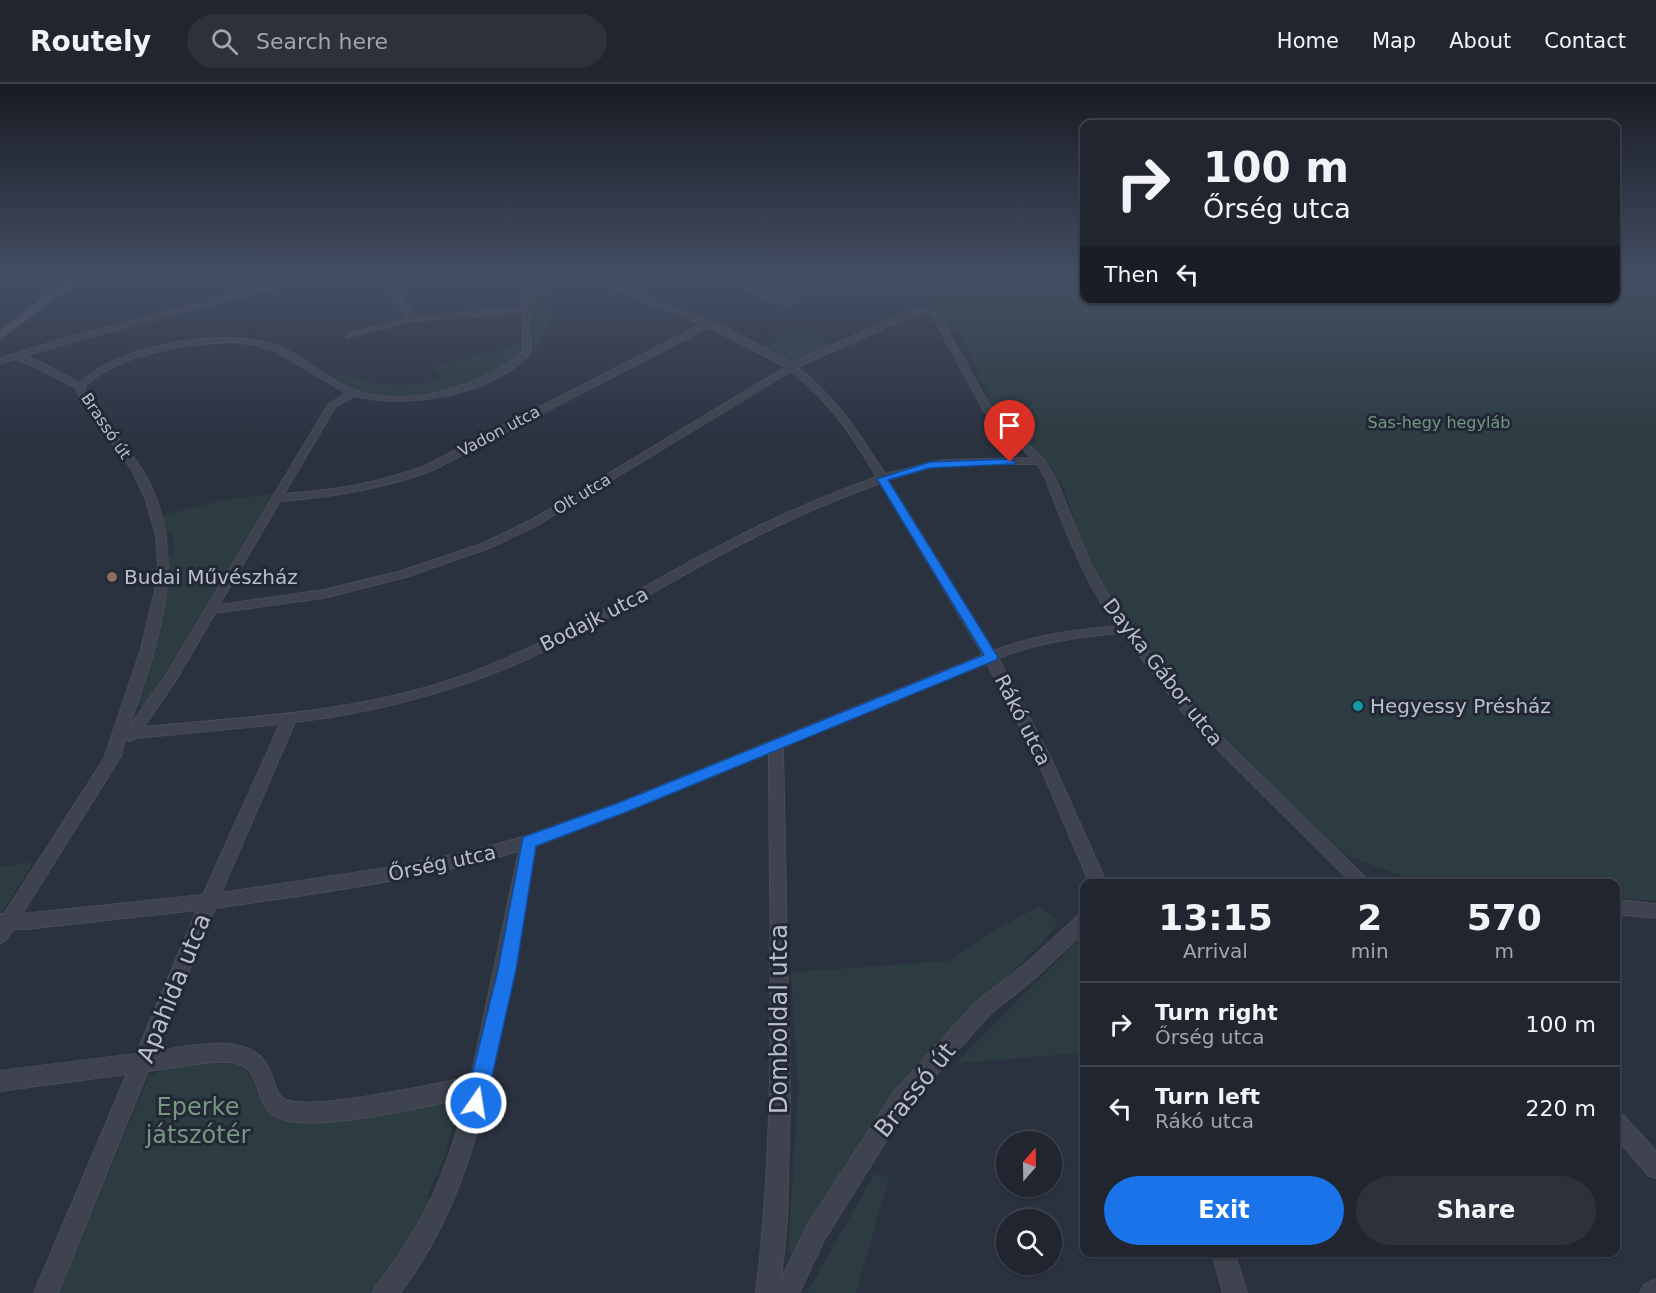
<!DOCTYPE html>
<meta charset="utf-8">
<style>
:root{--surface:#20252f;--page:#2d313b;--text:#f1f3f6;--muted:#a2a5aa;--line:#3d424b;--accent:#1a73e8}
body{margin:0;font-family:"DejaVu Sans",sans-serif;background:var(--page);color:var(--text);height:100vh;display:flex;flex-direction:column;font-size:22px;white-space:nowrap}
*{box-sizing:border-box;margin:0}
p{font-size:20px;color:var(--muted)}
.icon{flex:none;width:33px;height:33px;fill:none;stroke:currentColor;stroke-width:2;stroke-linecap:round;stroke-linejoin:round}
.map{position:relative;flex:1;overflow:hidden}
.details{position:absolute;left:1080px;top:795px;width:540px;height:378px;display:flex;flex-direction:column;background:var(--surface);border-radius:12px;box-shadow:0 2px 4px #0004,0 0 0 2px var(--line)}
.details>*{flex:none}
.banner{position:absolute;left:1080px;top:36px;width:540px;height:183px;border-radius:12px;box-shadow:0 2px 4px #0004,0 0 0 2px var(--line);background:#20252f;color:var(--text);overflow:hidden}
.needle{width:39px;rotate:20deg}
.tools{position:absolute;left:996px;top:1047px;display:grid;gap:12px}
.tools a{display:grid;place-items:center;width:66px;height:66px;border-radius:50%;background:var(--surface);box-shadow:0 2px 4px #0004,0 0 0 2px var(--line);font-size:30px}
.pin{position:absolute;display:grid;place-items:center;width:51px;height:51px;color:#fff;margin:-62px -26px;border-radius:50% 50% 50% 0;rotate:-45deg;box-shadow:0 0 6px #0007}
.pin .icon{rotate:45deg}
.me{position:absolute;width:66px;margin:-33px;rotate:13deg;stroke-linejoin:round;filter:drop-shadow(0 0 4px #0008)}
.turn{display:flex;align-items:center;gap:21px;height:126px;padding:0 24px;font-size:27px}
.turn .icon{width:78px;height:78px;stroke-width:2.5}
.turn b{display:block;font-size:42px;line-height:51px}
.then{display:flex;align-items:center;height:57px;padding:0 24px;background:#0003;gap:12px;font-size:22px}
.eta{display:flex;justify-content:space-evenly;align-items:center;height:102px;text-align:center}
.eta b{font-size:36px;font-weight:700;line-height:42px}
.cta{display:flex;gap:12px;margin-top:auto;padding:12px 24px}
.cta a{flex:1;height:69px;border-radius:36px;background:var(--accent);color:#fff;font-size:24px;font-weight:700;line-height:69px;text-align:center}
.cta a+a{background:var(--page);color:var(--text)}
ul{padding:0;list-style:none}
li{display:flex;align-items:center;gap:18px;height:84px;padding:0 24px;border-top:2px solid var(--line)}
li div{flex:1}
li b{display:block;font-size:22px}
li em{font-style:normal}
header{display:flex;align-items:center;gap:36px;box-sizing:border-box;height:84px;padding:0 30px;background:var(--surface);border-bottom:2px solid var(--line)}
header strong{font-size:28px}
nav{display:flex;gap:33px;margin-inline-start:auto;font-size:21px}
.search{width:420px;height:54px;background:var(--page);display:flex;align-items:center;gap:15px;box-sizing:border-box;padding:0 21px;border-radius:33px;color:var(--muted);font-size:22px}
.map>svg:first-child{display:block}
.green{fill:#2c3c40}
.lines{fill:none;stroke-linecap:round;stroke-linejoin:round}
.street-casing{stroke:#474c58;stroke-width:2}
.secondary-casing{stroke:#474c58;stroke-width:2}
.street{fill:#3e434f;fill-rule:evenodd}
.secondary{fill:#4c5262;fill-rule:evenodd}
.route{fill:#1a73e8;stroke:#114b97;stroke-width:1.5}
.education-dot{fill:#8d6e63;stroke:#222835;stroke-width:2}
.culture-dot{fill:#0f9aa8;stroke:#222835;stroke-width:2}
.labels{text-anchor:middle;dominant-baseline:central;stroke-width:6;stroke-linejoin:round;paint-order:stroke}
.far-park-label{font-size:16px;fill:#749780;stroke:#222835}
.far-street-label{font-size:16px;fill:#babfca;stroke:#222835}
.poi-label{font-size:20px;fill:#babfca;stroke:#222835;text-anchor:start}
.street-label{font-size:20px;fill:#babfca;stroke:#222835}
.near-street-label{font-size:24px;fill:#babfca;stroke:#222835}
.near-park-label{font-size:24px;fill:#749780;stroke:#222835}
</style>
<header>
<strong>Routely</strong>
<div class="search"><svg class="icon" aria-label="search" viewBox="0 0 24 24"><circle cx="10" cy="10" r="6"/><path d="M15 15l6 6"/></svg>Search here</div>
<nav><a>Home</a><a>Map</a><a>About</a><a>Contact</a></nav>
</header>
<div class="map">
<svg width="1656" height="1209" viewBox="0 0 1656 1209">
<rect width="100%" height="100%" fill="#2a313f"/>
<!-- green -->
<path class="green" d="M 740,193 L 754,202 L 780,200 L 791,193 L 956,193 L 980,208 L 993,210 L 1036,193 L 1065,193 L 1084,200 L 1084,214 L 1131,214 L 1140,217 L 1146,214 L 1592,214 L 1604,219 L 1624,214 L 1616,210 L 1616,195 L 1656,205 L 1656,817 L 1616,814 L 1616,800 L 1421,799 L 1345,771 L 1230,663 L 1187,616 L 1137,551 L 1088,477 L 1063,402 L 1053,386 L 989,322 L 986,318 L 989,313 L 958,246 L 948,246 L 936,232 L 926,227 L 929,214 L 863,216 L 824,213 L 772,216 C 761,207 751,203 740,193 Z
M 546,196 C 562,222 548,246 534,269 L 531,202 Z
M 802,246 L 810,251 L 837,261 L 796,277 L 790,277 L 762,262 Z
M 524,261 C 522,272 515,275 506,281 C 469,306 416,317 371,310 C 357,308 345,300 333,293 L 346,289 C 377,306 410,301 443,297 L 434,283 L 486,269 L 500,269 L 504,263 Z
M 274,410 L 155,606 L 143,622 L 135,624 C 150,574 166,524 168,472 L 174,470 L 172,449 L 166,450 L 163,431 L 227,415 Z
M 34,778 L 3,827 L 0,828 L 0,783 Z
M 1039,822 L 1056,834 L 1057,840 L 1042,859 L 936,961 L 895,1011 L 793,1172 L 788,1170 L 798,1006 L 791,888 L 949,877 L 990,849 Z
M 1084,851 L 1084,969 L 956,979 Z
M 230,976 C 252,984 254,1004 264,1022 C 268,1029 274,1030 278,1036 L 442,1017 L 448,1018 L 456,1025 L 445,1071 L 427,1113 L 436,1117 L 374,1209 L 59,1209 L 149,992 L 171,982 Z
M 874,1090 L 889,1094 L 856,1209 L 807,1209 Z"/>
<g class="lines">
<!-- street casing -->
<g class="street-casing">
<path id="street" d="M 303,193 L 316,193 L 78,256 L 24,272 L 38,277 L 79,299 C 121,260 229,241 282,264 C 307,275 327,295 352,305 C 403,326 484,303 523,267 L 523,229 L 412,237 L 347,254 L 347,250 L 408,234 L 389,207 L 370,193 C 391,193 405,216 414,233 L 523,224 L 523,200 L 518,193 L 525,193 L 528,197 L 540,193 L 551,193 L 529,201 L 531,268 C 492,312 409,325 354,312 L 335,323 L 284,410 C 333,407 380,399 425,382 L 702,240 L 584,193 L 594,193 L 727,244 L 792,279 L 907,228 L 926,225 L 940,232 L 991,324 L 1043,375 L 1055,393 L 1090,479 L 1113,519 L 1129,542 L 1201,633 L 1372,800 L 1353,800 L 1191,639 L 1122,549 C 1079,553 1038,558 998,574 L 1052,677 L 1107,800 L 1090,800 L 1038,677 L 987,579 L 783,663 L 790,1015 L 787,1137 L 781,1196 L 808,1140 L 894,1008 L 976,918 L 1023,882 L 1078,832 L 1084,830 L 1084,848 L 1035,894 L 990,930 L 908,1022 L 824,1156 L 799,1209 L 756,1209 C 778,1030 769,849 769,669 L 628,727 L 536,762 C 524,830 512,899 497,967 C 477,1056 456,1135 400,1209 L 373,1209 L 377,1201 C 425,1139 447,1089 466,1014 C 423,1022 321,1048 281,1035 C 253,1026 264,989 239,980 C 220,973 170,985 148,987 L 58,1209 L 34,1209 L 127,990 L 0,1007 L 0,987 L 136,970 L 197,826 L 27,845 L 13,845 L 6,856 L 0,859 L 0,830 L 4,830 L 104,675 L 141,565 L 155,507 L 158,479 L 156,452 L 146,416 L 132,386 L 82,318 L 76,304 L 32,281 L 15,275 L 0,279 L 0,274 L 72,252 ZM 925,229 L 933,233 L 984,327 L 1032,374 L 942,376 L 885,390 C 859,349 836,313 797,283 L 912,232 ZM 709,243 L 786,283 L 533,435 L 484,459 L 398,488 L 323,506 L 219,521 L 280,417 C 333,413 383,405 433,386 ZM 232,258 L 256,261 L 275,267 L 346,309 L 328,321 L 164,594 L 129,643 C 157,560 192,472 144,389 C 126,359 97,335 84,303 C 118,269 186,260 232,258 ZM 791,287 C 830,317 852,352 877,393 C 832,409 789,427 747,448 C 650,496 559,558 456,594 C 356,629 248,633 144,643 L 176,596 L 215,529 L 323,514 L 406,493 L 492,463 L 541,439 ZM 970,380 L 1037,380 L 1045,393 C 1065,445 1084,496 1116,542 C 1075,546 1033,551 994,567 L 888,396 L 929,384 ZM 880,399 L 983,571 L 618,719 L 526,752 L 484,764 L 393,783 L 221,809 L 295,638 C 371,629 444,610 514,581 C 581,552 643,513 707,478 C 763,447 820,421 880,399 ZM 280,640 L 203,811 L 22,830 L 121,672 L 125,655 L 130,657 L 136,654 ZM 519,767 L 471,993 C 438,999 312,1027 286,1016 C 275,1011 274,995 269,985 C 252,945 189,963 156,967 L 215,824 C 317,809 420,796 519,767 Z
M 634,193 L 643,193 L 635,198 L 632,196 Z
M 734,193 L 741,193 L 767,211 L 801,216 C 778,228 749,210 734,193 Z
M 1068,193 L 1084,195 L 1084,199 L 1069,194 Z
M 1596,214 L 1606,214 L 1612,218 L 1608,220 Z
M 1616,816 L 1656,820 L 1656,834 L 1616,830 Z
M 1616,1028 L 1623,1031 L 1656,1067 L 1656,1094 L 1648,1091 L 1616,1053 Z
M 1212,1168 L 1234,1168 L 1247,1209 L 1223,1209 Z
M 1656,1195 L 1656,1209 L 1640,1209 L 1644,1201 Z"/>
</g>
<!-- secondary casing -->
<g class="secondary-casing">
<path id="secondary" d="M 71,193 L 83,193 L 0,255 L 0,247 Z"/>
</g>
<!-- street -->
<use href="#street" class="street"/>
<!-- secondary -->
<use href="#secondary" class="secondary"/>
</g>
<!-- sky -->
<linearGradient id="sky" x2="0" y2="1"><stop stop-color="#171b23"/><stop offset="0.53" stop-color="#444e63"/><stop offset="1" stop-color="#444e63" stop-opacity="0"/></linearGradient>
<rect width="1656" height="363" fill="url(#sky)"/>
<!-- route -->
<path class="route" d="M 1010,375 L 1015,378 L 1014,380 L 930,384 L 888,396 L 998,573 L 996,576 L 629,727 L 536,762 L 516,886 L 486,1019 L 483,1027 L 476,1030 L 468,1027 L 465,1019 L 498,886 L 523,753 L 618,719 L 984,571 L 877,395 L 930,378 Z"/>
<!-- markers -->
<circle class="education-dot" cx="112" cy="493" r="6"/>
<circle class="culture-dot" cx="1358" cy="622" r="6"/>
<g class="labels">
<!-- far-park labels -->
<g class="far-park-label">
<text x="1439" y="338">Sas-hegy hegyláb</text>
</g>
<!-- far-street labels -->
<g class="far-street-label">
<text transform="translate(106 342) rotate(56)">Brassó út</text>
<text transform="translate(499 347) rotate(-28)">Vadon utca</text>
<text transform="translate(582 410) rotate(-31)">Olt utca</text>
</g>
<!-- poi labels -->
<g class="poi-label">
<text x="124" y="493">Budai Művészház</text>
<text x="1370" y="622">Hegyessy Présház</text>
</g>
<!-- street labels -->
<g class="street-label">
<text transform="translate(594 535) rotate(-27)">Bodajk utca</text>
<text transform="translate(1163 588) rotate(52)">Dayka Gábor utca</text>
<text transform="translate(1023 636) rotate(63)">Rákó utca</text>
<text transform="translate(442 779) rotate(-12)">Őrség utca</text>
</g>
<!-- near-street labels -->
<g class="near-street-label">
<text transform="translate(174 904) rotate(-68)">Apahida utca</text>
<text transform="translate(779 935) rotate(-90)">Domboldal utca</text>
<text transform="translate(915 1006) rotate(-51)">Brassó út</text>
</g>
<!-- near-park labels -->
<g class="near-park-label">
<text x="198" y="1023">Eperke<tspan x="198" dy="28">játszótér</tspan></text>
</g>
</g>
</svg>
<div class="tools">
<a><svg class="needle" viewBox="-14 -14 28 28"><path d="M0-13l5 13h-10z" fill="#e53935"/><path d="M0 13l5-13h-10z" fill="#a2a5aa"/></svg></a>
<a><svg class="icon" aria-label="search" viewBox="0 0 24 24"><circle cx="10" cy="10" r="6"/><path d="M15 15l6 6"/></svg></a>
</div>
<div class="pin" style="left:1010px;top:378px;background:#d93025"><svg class="icon" aria-label="arrive" viewBox="0 0 24 24"><path d="M6 21V4h12l-3 4 3 4H6"/></svg></div>
<svg class="me" style="left:476px;top:1019px" viewBox="-20 -20 40 40"><circle r="17" fill="#1a73e8" stroke="#fff" stroke-width="3"/><path d="M0-11L8 9 0 5-8 9z" fill="#fff"/></svg>
<div class="banner">
<div class="turn"><svg class="icon" aria-label="right" viewBox="0 0 24 24"><path d="M7 20v-9h11M14 6l5 5-5 5"/></svg><div><b>100 m</b>Őrség utca</div></div>
<div class="then">Then<svg class="icon" aria-label="left" viewBox="0 0 24 24"><path d="M17 20v-9H6M10 6l-5 5 5 5"/></svg></div>
</div>
<section class="details">
<div class="eta">
<div><b>13:15</b><p>Arrival</p></div>
<div><b>2</b><p>min</p></div>
<div><b>570</b><p>m</p></div>
</div>
<ul>
<li><svg class="icon" aria-label="right" viewBox="0 0 24 24"><path d="M7 20v-9h11M14 6l5 5-5 5"/></svg><div><b>Turn right</b><p>Őrség utca</p></div><em>100 m</em></li>
<li><svg class="icon" aria-label="left" viewBox="0 0 24 24"><path d="M17 20v-9H6M10 6l-5 5 5 5"/></svg><div><b>Turn left</b><p>Rákó utca</p></div><em>220 m</em></li>
</ul>
<div class="cta"><a>Exit</a><a>Share</a></div>
</section>
</div>
